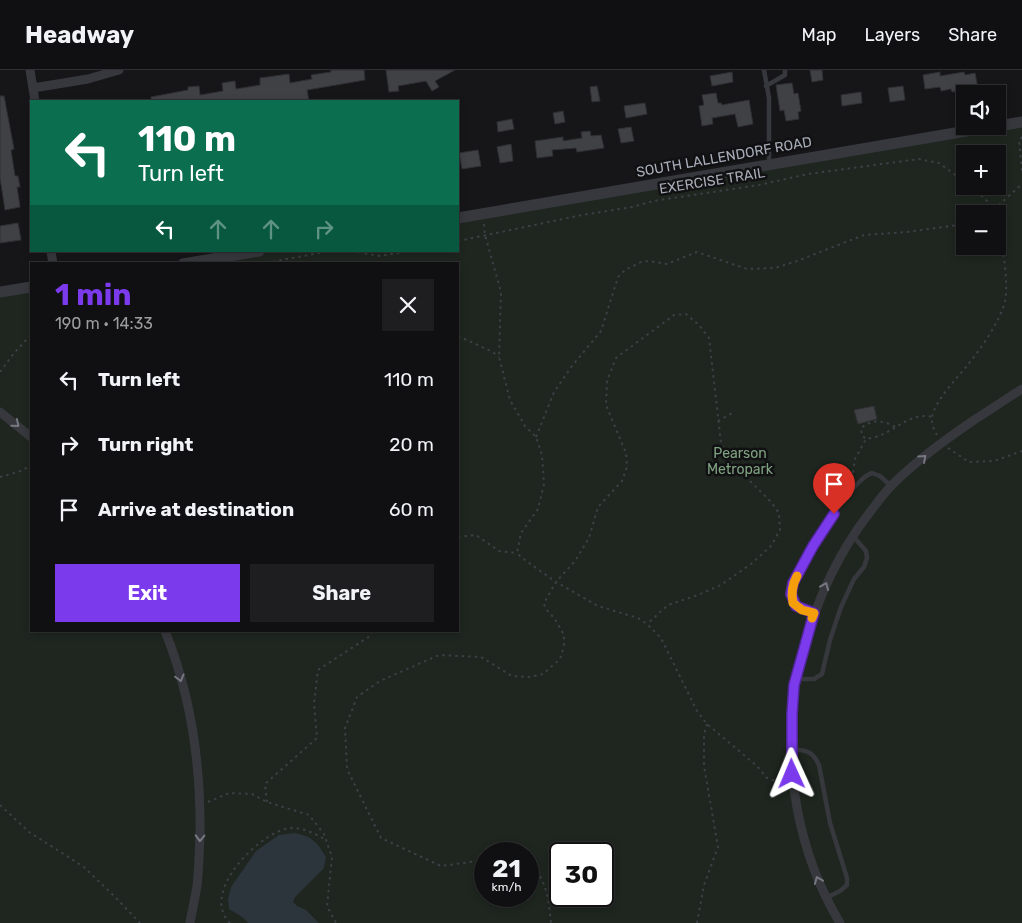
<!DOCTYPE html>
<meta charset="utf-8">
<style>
:root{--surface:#101012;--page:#1e1e20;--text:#f1f3f6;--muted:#9c9d9f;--line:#303032;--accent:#7c3aed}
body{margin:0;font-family:Rubik,sans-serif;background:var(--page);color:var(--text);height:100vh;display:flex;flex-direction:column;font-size:19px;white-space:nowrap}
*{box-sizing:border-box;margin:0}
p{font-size:16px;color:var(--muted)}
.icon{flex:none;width:28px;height:28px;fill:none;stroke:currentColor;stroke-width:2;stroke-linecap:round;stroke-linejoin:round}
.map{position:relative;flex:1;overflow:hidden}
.panel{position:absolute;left:30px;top:192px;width:429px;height:370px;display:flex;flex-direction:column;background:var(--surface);border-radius:0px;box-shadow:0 2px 8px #0003,0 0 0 1px var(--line)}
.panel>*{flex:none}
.top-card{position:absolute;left:30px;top:30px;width:429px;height:152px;border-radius:0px;box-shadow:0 2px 8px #0003,0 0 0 1px var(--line);background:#0b6e4f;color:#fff;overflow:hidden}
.buttons{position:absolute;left:956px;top:15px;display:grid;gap:10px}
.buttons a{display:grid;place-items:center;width:50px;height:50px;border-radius:0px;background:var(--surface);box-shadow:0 2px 8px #0003,0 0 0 1px var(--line);font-size:25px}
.speed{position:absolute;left:474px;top:772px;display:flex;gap:10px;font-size:25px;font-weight:700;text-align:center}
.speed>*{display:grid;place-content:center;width:65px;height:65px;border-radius:50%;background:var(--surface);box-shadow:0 2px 8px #0003,0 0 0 1px var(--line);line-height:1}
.speed small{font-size:12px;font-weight:400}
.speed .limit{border:2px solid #111;border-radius:8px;background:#fff;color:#111}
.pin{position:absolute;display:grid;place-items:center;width:42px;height:42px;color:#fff;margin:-51px -21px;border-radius:50% 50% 50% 0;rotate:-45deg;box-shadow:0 0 5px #0007}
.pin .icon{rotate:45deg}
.me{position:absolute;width:55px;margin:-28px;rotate:359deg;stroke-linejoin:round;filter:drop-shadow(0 0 4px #0008)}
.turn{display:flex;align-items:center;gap:18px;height:105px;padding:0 25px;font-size:22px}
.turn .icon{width:65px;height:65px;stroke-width:2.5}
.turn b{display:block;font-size:35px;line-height:42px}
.lanes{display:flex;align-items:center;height:48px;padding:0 25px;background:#0003;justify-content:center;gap:25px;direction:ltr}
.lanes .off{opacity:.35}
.round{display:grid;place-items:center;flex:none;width:52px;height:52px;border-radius:0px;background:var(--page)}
.overview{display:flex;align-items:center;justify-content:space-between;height:85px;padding:0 25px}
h1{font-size:30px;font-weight:700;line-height:38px;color:var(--accent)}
.primary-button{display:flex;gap:10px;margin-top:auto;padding:10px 25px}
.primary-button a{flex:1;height:58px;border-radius:0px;background:var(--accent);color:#fff;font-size:20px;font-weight:700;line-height:58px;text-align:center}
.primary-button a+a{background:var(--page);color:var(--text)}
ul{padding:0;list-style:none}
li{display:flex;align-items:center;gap:15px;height:65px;padding:0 25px}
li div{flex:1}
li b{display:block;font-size:19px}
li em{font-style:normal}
header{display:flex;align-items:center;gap:30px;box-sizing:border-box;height:70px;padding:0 25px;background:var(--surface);border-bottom:1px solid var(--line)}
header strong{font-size:24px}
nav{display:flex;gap:28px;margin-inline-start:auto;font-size:18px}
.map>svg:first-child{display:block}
.green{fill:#1e261f;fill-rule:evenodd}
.water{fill:#2c353c}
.building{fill:#404145;stroke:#303034}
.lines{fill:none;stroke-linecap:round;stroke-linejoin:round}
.path{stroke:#3d3f44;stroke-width:2;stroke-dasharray:2.5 4;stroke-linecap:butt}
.service{stroke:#37383d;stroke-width:4.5}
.minor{stroke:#37383d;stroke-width:9}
.tertiary{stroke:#37383d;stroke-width:11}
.oneway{stroke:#757881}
.route-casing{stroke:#51269a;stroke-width:12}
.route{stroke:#7c3aed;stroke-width:9}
.slow{stroke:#f59e0b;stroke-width:9}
.labels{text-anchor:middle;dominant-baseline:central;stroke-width:5;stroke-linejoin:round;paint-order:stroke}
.street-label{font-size:14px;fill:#a8adb8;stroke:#111113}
.park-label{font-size:14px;fill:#7fa381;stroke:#111113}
</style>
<header>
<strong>Headway</strong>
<nav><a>Map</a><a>Layers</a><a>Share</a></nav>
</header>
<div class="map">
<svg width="1022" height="853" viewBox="0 0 1022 853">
<rect width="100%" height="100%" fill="#161618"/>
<!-- green -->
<path class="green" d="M 1022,52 L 1022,853 L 0,853 L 0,222 L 31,217 L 31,561 L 458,561 L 458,194 L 183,194 L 259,181 L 458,181 L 458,148 ZM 965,84 L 998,84 L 998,116 L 965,116 ZM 965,144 L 998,144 L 998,176 L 965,176 ZM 485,784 L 528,784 L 528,826 L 485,826 ZM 560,784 L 602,784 L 602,826 L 560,826 Z"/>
<!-- water -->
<path class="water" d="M 294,763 C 312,766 317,772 326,787 L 324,798 L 295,827 L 293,832 L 297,836 L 306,840 L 319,853 L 248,853 C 244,847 235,843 229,839 L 228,829 L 231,817 L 256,781 L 279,765 Z"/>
<!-- building -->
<path class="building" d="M 331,0 L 364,0 L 365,10 L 307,20 L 309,31 L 265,31 L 264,30 L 253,31 L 151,31 L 151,27 L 188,20 L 188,17 L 199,16 L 200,25 L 223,21 L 222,13 L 235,11 L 236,19 L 260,15 L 260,8 L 289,4 L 290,13 L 312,9 L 311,5 L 331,2 Z
M 386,0 L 455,0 L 435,11 L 439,17 L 432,21 L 426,11 L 398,16 L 399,21 L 389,22 Z
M 810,0 L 822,0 L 823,10 L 812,12 Z
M 732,2 L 733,12 L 712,16 L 710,6 Z
M 940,2 L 940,6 L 964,2 L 965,5 L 975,3 L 978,18 L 952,22 L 951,19 L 941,21 L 940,17 L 925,19 L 923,5 Z
M 792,13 L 794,24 L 798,23 L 801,41 L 798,42 L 799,49 L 786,51 L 784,40 L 780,41 L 776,15 Z
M 597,16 L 600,31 L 592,32 L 590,17 Z
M 903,16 L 905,30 L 890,32 L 888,18 Z
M 861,22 L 862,33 L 842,36 L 841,25 Z
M 716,23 L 718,33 L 721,33 L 722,35 L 749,30 L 753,54 L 738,57 L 735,44 L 712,48 L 713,54 L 702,56 L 699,36 L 704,35 L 702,25 Z
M 0,26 L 4,26 L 14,79 L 11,80 L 15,106 L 18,106 L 20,117 L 17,117 L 20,137 L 5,140 L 0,108 Z
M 645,33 L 647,44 L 626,48 L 624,36 Z
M 563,41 L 565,52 L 555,54 L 553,43 Z
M 512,49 L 514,59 L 498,62 L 497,52 Z
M 631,57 L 634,71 L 621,73 L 618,59 Z
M 590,61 L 591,66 L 601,65 L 604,78 L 577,82 L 576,78 L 552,80 L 553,86 L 537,88 L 535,71 L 563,67 L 563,71 L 582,68 L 581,62 Z
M 511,74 L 513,91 L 500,93 L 497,77 Z
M 478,80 L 481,96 L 462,99 L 459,83 Z
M 18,153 L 21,170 L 0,173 L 0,156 Z
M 874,336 L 877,349 L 858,354 L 854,340 Z"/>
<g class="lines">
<!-- path -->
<path class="path" d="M 1022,67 L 1019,70 L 1022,101
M 972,116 L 989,133 L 995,144
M 989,144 L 1022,114
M 484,154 L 485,165 L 501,222 L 499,287 L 510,330 L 525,356 L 536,367 L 542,385 L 544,414 L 538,439 L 521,463 L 517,483 L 522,488 L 556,512 L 598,536 L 638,548 L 647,554 L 661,568 L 697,641 L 707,654 L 757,696 L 767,708 L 784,714
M 458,171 L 582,145 L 632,137 L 653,131 L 759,115 L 808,104 L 919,89 L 939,93 L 965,112
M 352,181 L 380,186 L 410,181
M 67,194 L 68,188
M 260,194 L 330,181
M 458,266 L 493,282 L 499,287
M 0,302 L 14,283 L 31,265
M 718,351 L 734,342
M 895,357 C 884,350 872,349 861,358 C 861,363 862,366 866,369 C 871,368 877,367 881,365 C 898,358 912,342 932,347
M 937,365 C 934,360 931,353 932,347 C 935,331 956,309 966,297 C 980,280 1000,252 1005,231 C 1009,209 1002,176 998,155
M 536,367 L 554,322 L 572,296 L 601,261 L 618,207 L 625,200 L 641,192 L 649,191 L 667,194 L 697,182 L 747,199 L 775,198 L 797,191 L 864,165 L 907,162 L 965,154
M 948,378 L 969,392 L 994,391 L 1022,381
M 0,407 L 18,402 L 31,396
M 852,409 L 855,389 L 866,369
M 458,467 L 476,465 L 499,481 L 517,483
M 208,732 L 229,723 L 252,724 L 267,732 L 309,745 L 324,764 L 332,787 L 327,836 L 336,853
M 267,732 L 265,714 L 317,668 L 314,633 L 318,600 L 370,566 L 372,561
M 0,735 L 29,762 L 84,797 L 117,829 L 140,853
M 485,790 L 441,796 L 381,768 L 347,699 L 345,658 L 357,627 L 380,611 L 439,585 L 481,587 L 512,606 L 530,607 L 543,604 L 560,589 L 564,576 L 564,565 L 555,549 L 545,538 L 544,533 L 556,512 L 575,491 L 589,468 L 598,437 L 622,411 L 627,397 L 626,383 L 606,335 L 607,311 L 616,288 L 674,245 L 686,244 L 699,255 L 709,268 L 721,373 L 727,388 L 771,432 L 779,443 L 780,460 L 771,476 L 751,494 L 721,515 L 698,525 L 668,535 L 647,554
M 528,791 C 546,806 549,831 551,853
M 230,853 C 199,823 259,762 290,758 C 303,757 315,764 326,770
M 697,853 L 704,815 L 718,777 L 704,696 L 704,664 L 707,654"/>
<!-- service -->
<path class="service" d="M 764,0 L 769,28 L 769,93
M 766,16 L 785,5 L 785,0
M 814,543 L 796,536 C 791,530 791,521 793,514 C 800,492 852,409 872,403 L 880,406 L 891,416
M 796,609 L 814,609 L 822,604 L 830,570 L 841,537 L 854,509 L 864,497 L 867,488 L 866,481 L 853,466
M 792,679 C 806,681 812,680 819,695 L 830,753 L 847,808 L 847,815 L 840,821 L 826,828"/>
<!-- minor -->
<path class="minor" d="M 30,0 L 35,31
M 33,18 L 88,9 L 119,0
M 51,181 L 53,194
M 0,342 L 31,367
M 165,561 C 191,625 201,697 200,766 C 199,783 199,799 197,816 C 195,828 192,841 190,853
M 840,853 C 798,783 783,697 794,616 C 795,604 800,592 803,580 C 817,529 838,483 870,442 C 877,433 884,423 892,415 C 917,390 945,370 974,350 C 990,340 1006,329 1022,319"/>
<!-- tertiary -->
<path class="tertiary" d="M 998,56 L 1022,52
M 458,148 L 996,56
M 183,194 L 259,181
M 0,222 L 31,217"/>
</g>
<!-- one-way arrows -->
<defs><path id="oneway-chevron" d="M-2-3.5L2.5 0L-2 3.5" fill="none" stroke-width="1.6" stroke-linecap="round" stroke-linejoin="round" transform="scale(1.25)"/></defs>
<g class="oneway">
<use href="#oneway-chevron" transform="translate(16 354) rotate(40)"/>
<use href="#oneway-chevron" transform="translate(923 388) rotate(-42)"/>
<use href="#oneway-chevron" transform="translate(825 516) rotate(-68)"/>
<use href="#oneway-chevron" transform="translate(180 608) rotate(75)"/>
<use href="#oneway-chevron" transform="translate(200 768) rotate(91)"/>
<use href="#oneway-chevron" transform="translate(818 810) rotate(-112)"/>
</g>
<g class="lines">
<!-- route casing -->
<g class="route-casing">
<path id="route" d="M 792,704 L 792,644 L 794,615 L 814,543 L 796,536 L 791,524 L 793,513 L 813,476 L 834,444"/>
</g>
<!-- route -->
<use href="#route" class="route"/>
<!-- slow -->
<path class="slow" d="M 797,506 C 792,515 791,523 793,533 L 802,540 L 814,543 L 812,548"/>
</g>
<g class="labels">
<!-- street labels -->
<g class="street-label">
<text transform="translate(724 87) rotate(-10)">SOUTH LALLENDORF ROAD</text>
<text transform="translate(712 111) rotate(-9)">EXERCISE TRAIL</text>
</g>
<!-- park labels -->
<g class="park-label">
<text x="740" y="383">Pearson<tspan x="740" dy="16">Metropark</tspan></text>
</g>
</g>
</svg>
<div class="buttons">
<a><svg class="icon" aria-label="sound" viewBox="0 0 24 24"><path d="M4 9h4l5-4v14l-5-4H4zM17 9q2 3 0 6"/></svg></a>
<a>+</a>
<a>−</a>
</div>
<div class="speed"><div>21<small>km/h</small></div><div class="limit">30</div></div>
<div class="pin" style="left:834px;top:444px;background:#d93025"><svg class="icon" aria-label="arrive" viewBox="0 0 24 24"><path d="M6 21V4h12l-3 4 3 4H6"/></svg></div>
<svg class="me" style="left:792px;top:704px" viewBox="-20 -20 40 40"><path d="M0-17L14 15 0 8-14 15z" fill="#7c3aed" stroke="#fff" stroke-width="4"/></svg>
<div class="top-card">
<div class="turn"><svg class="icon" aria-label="left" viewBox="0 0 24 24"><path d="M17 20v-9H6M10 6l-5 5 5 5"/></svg><div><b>110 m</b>Turn left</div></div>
<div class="lanes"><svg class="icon" aria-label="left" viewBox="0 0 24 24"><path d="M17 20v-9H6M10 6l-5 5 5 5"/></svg><svg class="icon off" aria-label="ahead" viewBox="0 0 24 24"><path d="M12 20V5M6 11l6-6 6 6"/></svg><svg class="icon off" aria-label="ahead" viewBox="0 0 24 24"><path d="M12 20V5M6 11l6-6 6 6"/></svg><svg class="icon off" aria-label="right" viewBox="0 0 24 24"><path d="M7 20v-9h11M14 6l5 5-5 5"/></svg></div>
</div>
<section class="panel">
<div class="overview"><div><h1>1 min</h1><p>190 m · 14:33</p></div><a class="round"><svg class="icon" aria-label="close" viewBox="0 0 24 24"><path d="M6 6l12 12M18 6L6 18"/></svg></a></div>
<ul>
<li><svg class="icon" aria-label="left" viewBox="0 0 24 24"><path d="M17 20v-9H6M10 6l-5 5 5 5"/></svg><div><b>Turn left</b></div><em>110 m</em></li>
<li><svg class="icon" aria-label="right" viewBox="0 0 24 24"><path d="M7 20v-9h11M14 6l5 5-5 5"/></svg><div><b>Turn right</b></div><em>20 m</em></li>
<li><svg class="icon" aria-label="arrive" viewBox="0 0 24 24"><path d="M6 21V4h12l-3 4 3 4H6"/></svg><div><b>Arrive at destination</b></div><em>60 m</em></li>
</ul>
<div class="primary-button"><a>Exit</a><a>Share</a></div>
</section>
</div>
